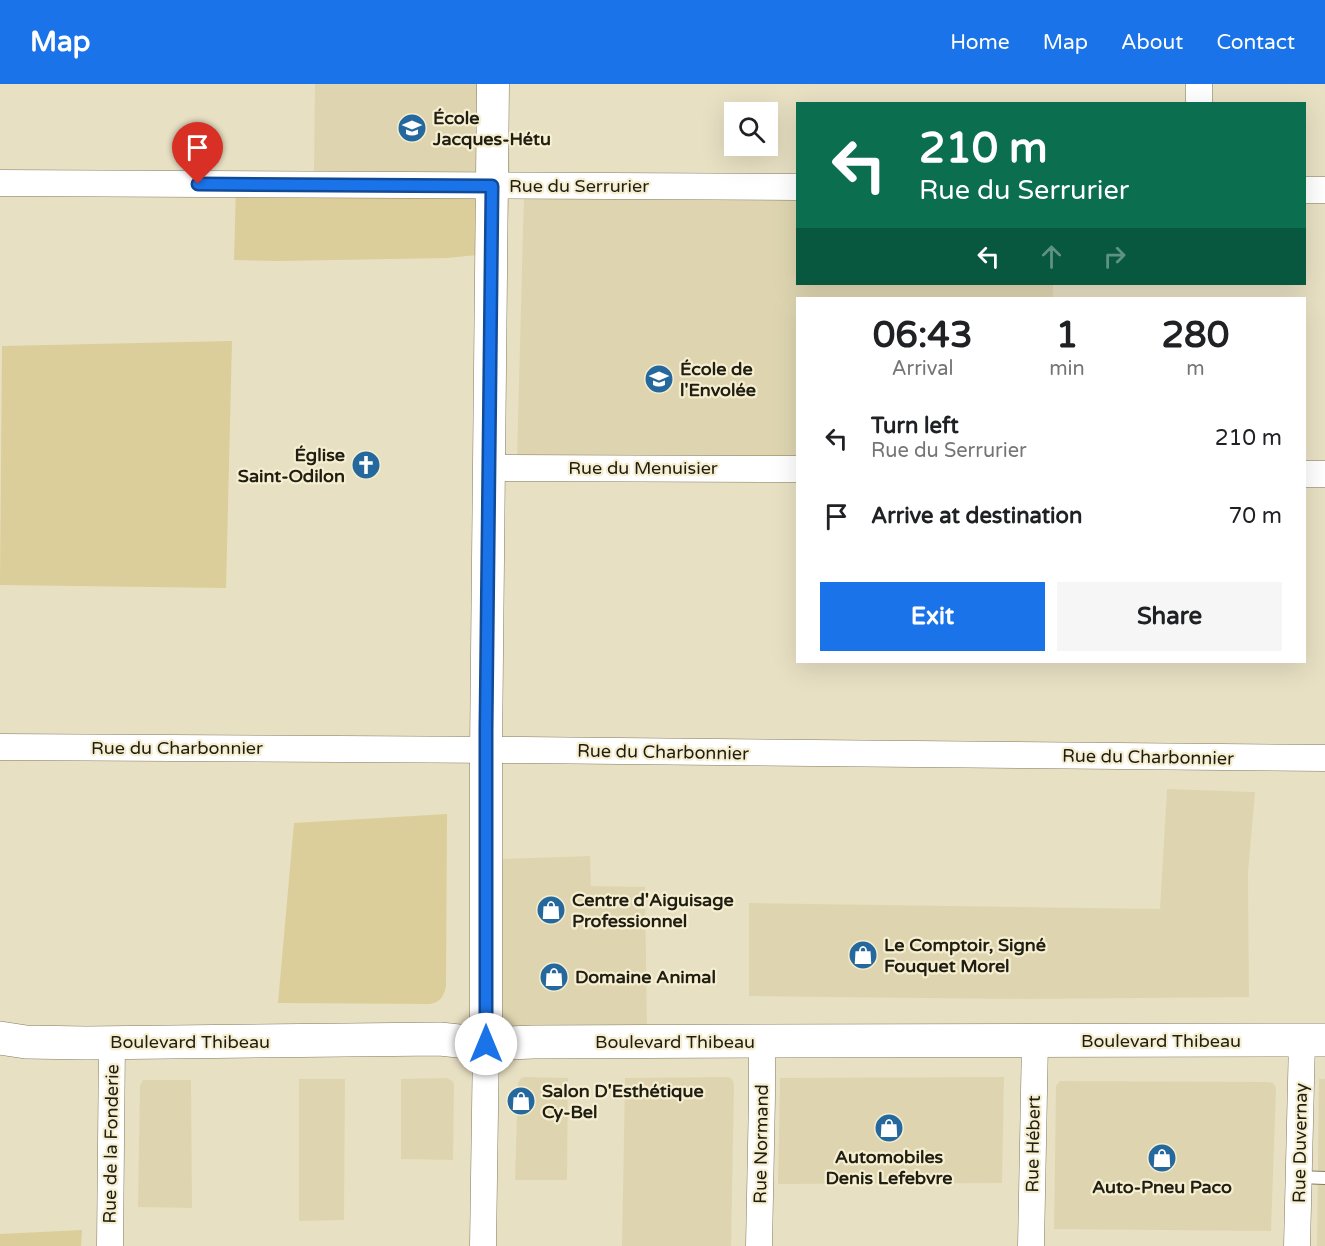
<!DOCTYPE html>
<meta charset="utf-8">
<style>
:root{--surface:#fff;--page:#f6f6f6;--text:#202124;--muted:#757577;--accent:#1a73e8}
body{margin:0;font-family:"Varela Round",sans-serif;background:var(--page);color:var(--text);height:100vh;display:flex;flex-direction:column;font-size:22px;white-space:nowrap}
*{box-sizing:border-box;margin:0}
p{font-size:20px;color:var(--muted)}
.icon{flex:none;width:33px;height:33px;fill:none;stroke:currentColor;stroke-width:2;stroke-linecap:round;stroke-linejoin:round}
.map{position:relative;flex:1;overflow:hidden}
.side{position:absolute;left:796px;top:213px;width:510px;height:366px;display:flex;flex-direction:column;background:var(--surface);border-radius:0px;box-shadow:0 6px 24px #0002}
.side>*{flex:none}
.top-card{position:absolute;left:796px;top:18px;width:510px;height:183px;border-radius:0px;box-shadow:0 6px 24px #0002;background:#0b6e4f;color:#fff;overflow:hidden}
.buttons{position:absolute;left:724px;top:18px;display:grid;gap:12px}
.buttons a{display:grid;place-items:center;width:54px;height:54px;border-radius:0px;background:var(--surface);box-shadow:0 6px 24px #0002;font-size:30px}
.pin{position:absolute;display:grid;place-items:center;width:51px;height:51px;color:#fff;margin:-62px -26px;border-radius:50% 50% 50% 0;rotate:-45deg;box-shadow:0 0 6px #0007}
.pin .icon{rotate:45deg}
.me{position:absolute;width:66px;margin:-33px;rotate:0deg;stroke-linejoin:round;filter:drop-shadow(0 0 4px #0008)}
.turn{display:flex;align-items:center;gap:21px;height:126px;padding:0 24px;font-size:27px}
.turn .icon{width:78px;height:78px;stroke-width:2.5}
.turn b{display:block;font-size:42px;line-height:51px}
.lanes{display:flex;align-items:center;height:57px;padding:0 24px;background:#0003;justify-content:center;gap:30px;direction:ltr}
.lanes .off{opacity:.35}
.eta{display:flex;justify-content:space-evenly;align-items:center;height:102px;text-align:center}
.eta b{font-size:36px;font-weight:700;line-height:42px}
.button{display:flex;gap:12px;margin-top:auto;padding:12px 24px}
.button a{flex:1;height:69px;border-radius:0px;background:var(--accent);color:#fff;font-size:24px;font-weight:700;line-height:69px;text-align:center}
.button a+a{background:var(--page);color:var(--text)}
ul{padding:0;list-style:none}
li{display:flex;align-items:center;gap:18px;height:78px;padding:0 24px}
li div{flex:1}
li b{display:block;font-size:22px}
li em{font-style:normal}
header{display:flex;align-items:center;gap:36px;box-sizing:border-box;height:84px;padding:0 30px;background:var(--accent);color:#fff}
header strong{font-size:28px}
nav{display:flex;gap:33px;margin-inline-start:auto;font-size:21px}
.map>svg:first-child{display:block}
.built{fill:#ded5b0}
.green{fill:#dbce9a}
.lines{fill:none;stroke-linecap:round;stroke-linejoin:round}
.service-casing{stroke:#827b60;stroke-width:14}
.minor-casing{stroke:#827b60;stroke-width:27}
.tertiary-casing{stroke:#827b60;stroke-width:33}
.primary-casing{stroke:#827b60;stroke-width:34}
.service{stroke:#fff;stroke-width:12}
.minor{stroke:#fff;stroke-width:26}
.tertiary{stroke:#fff;stroke-width:32}
.primary{stroke:#fff;stroke-width:33}
.route-casing{stroke:#114b97;stroke-width:15}
.route{stroke:#1a73e8;stroke-width:10}
.labels{text-anchor:middle;dominant-baseline:central;stroke-width:4.5;stroke-linejoin:round;paint-order:stroke}
.poi-label{font-size:18px;font-weight:bold;fill:#201e13;stroke:#f5eed0;text-anchor:start}
.street-label{font-size:18px;fill:#201e13;stroke:#f5eed0}
</style>
<header>
<strong>Map</strong>
<nav><a>Home</a><a>Map</a><a>About</a><a>Contact</a></nav>
</header>
<div class="map">
<svg width="1325" height="1162" viewBox="0 0 1325 1162">
<rect width="100%" height="100%" fill="#e8e0c3"/>
<!-- built -->
<path class="built" d="M 315,0 L 508,0 L 510,95 L 314,87 Z
M 524,109 L 798,110 L 798,200 L 1053,200 L 1053,214 L 798,214 L 798,376 L 517,375 Z
M 1167,705 L 1255,708 L 1248,788 L 1249,913 L 1028,915 L 749,912 L 749,819 L 1160,825 Z
M 590,772 L 591,802 L 645,803 L 647,947 L 498,949 L 503,775 Z
M 524,993 L 568,994 L 567,1096 L 515,1096 L 518,999 L 520,995 Z
M 728,993 L 732,995 L 734,1000 L 731,1162 L 622,1162 L 625,994 Z
M 1004,993 L 1002,1099 L 778,1100 L 780,994 Z
M 447,994 L 452,997 L 454,1000 L 453,1076 L 401,1075 L 401,995 Z
M 299,995 L 345,995 L 344,1136 L 299,1137 Z
M 1319,995 L 1325,995 L 1325,1162 L 1317,1162 Z
M 143,996 L 191,996 L 192,1124 L 138,1123 L 140,1002 Z
M 1060,997 L 1267,998 L 1273,999 L 1276,1004 L 1271,1147 L 1054,1145 L 1056,1002 Z"/>
<!-- green -->
<path class="green" d="M 236,103 L 509,109 L 507,168 L 447,174 L 278,177 L 234,176 Z
M 232,257 L 226,504 L 0,501 L 2,262 Z
M 447,730 L 446,902 C 444,912 441,918 430,920 L 278,919 L 294,739 Z
M 82,1146 L 81,1162 L 0,1162 L 0,1150 Z"/>
<g class="lines">
<!-- service casing -->
<g class="service-casing">
<path id="service" d="M 1299,1093 L 1325,1094"/>
</g>
<!-- minor casing -->
<g class="minor-casing">
<path id="minor" d="M 1199,20 L 1199,0
M 0,99 L 798,103
M 1305,106 L 1325,106
M 489,384 L 798,385
M 1305,390 L 1325,390
M 0,663 L 523,666 L 1325,674
M 110,1162 L 112,958
M 483,1162 L 486,960
M 759,1162 L 762,1012 L 762,957
M 1031,1162 L 1035,957
M 1297,1162 L 1302,957"/>
</g>
<!-- tertiary casing -->
<g class="tertiary-casing">
<path id="tertiary" d="M 486,960 L 486,666 L 493,0"/>
</g>
<!-- primary casing -->
<g class="primary-casing">
<path id="primary" d="M 0,954 L 26,958 L 86,959 L 440,955 L 486,960 L 533,958 L 762,957 L 1325,956"/>
</g>
<!-- service -->
<use href="#service" class="service"/>
<!-- minor -->
<use href="#minor" class="minor"/>
<!-- tertiary -->
<use href="#tertiary" class="tertiary"/>
<!-- primary -->
<use href="#primary" class="primary"/>
</g>
<g class="lines">
<!-- route casing -->
<g class="route-casing">
<path id="route" d="M 198,100 L 492,102 L 486,645 L 486,960"/>
</g>
<!-- route -->
<use href="#route" class="route"/>
</g>
<!-- icons -->
<defs>
<g id="school-disc" transform="scale(1.5)"><circle r="9.5" fill="#24689d" stroke="#f5eed0"/><path d="M0-5L7-2L0 1L-7-2ZM-4 1L0 2.5L4 1V4Q0 6-4 4Z" fill="#fff"/></g>
<g id="church-disc" transform="scale(1.5)"><circle r="9.5" fill="#24689d" stroke="#f5eed0"/><path d="M-1.2-6h2.4v3.5h3.3v2.4h-3.3V6h-2.4V-.1h-3.3v-2.4h3.3Z" fill="#fff"/></g>
<g id="shop-disc" transform="scale(1.5)"><circle r="9.5" fill="#24689d" stroke="#f5eed0"/><path d="M-5-2.5h2.3a2.7 3.5 0 0 1 5.4 0H5L5.5 6h-11ZM-1.5-2.5h3a1.5 2.3 0 0 0-3 0Z" fill="#fff"/></g>
</defs>
<g fill-rule="evenodd">
<use href="#school-disc" x="412" y="44"/>
<use href="#school-disc" x="659" y="295"/>
<use href="#church-disc" x="366" y="381"/>
<use href="#shop-disc" x="551" y="826"/>
<use href="#shop-disc" x="863" y="871"/>
<use href="#shop-disc" x="554" y="893"/>
<use href="#shop-disc" x="521" y="1017"/>
<use href="#shop-disc" x="889" y="1044"/>
<use href="#shop-disc" x="1162" y="1074"/>
</g>
<g class="labels">
<!-- poi labels -->
<g class="poi-label">
<text x="433" y="34">École<tspan x="433" dy="21">Jacques-Hétu</tspan></text>
<text x="680" y="285">École de<tspan x="680" dy="21">l'Envolée</tspan></text>
<text x="345" y="371" text-anchor="end">Église<tspan x="345" dy="21">Saint-Odilon</tspan></text>
<text x="572" y="816">Centre d'Aiguisage<tspan x="572" dy="21">Professionnel</tspan></text>
<text x="884" y="861">Le Comptoir, Signé<tspan x="884" dy="21">Fouquet Morel</tspan></text>
<text x="575" y="893">Domaine Animal</text>
<text x="542" y="1007">Salon D'Esthétique<tspan x="542" dy="21">Cy-Bel</tspan></text>
<text x="889" y="1073" text-anchor="middle">Automobiles<tspan x="889" dy="21">Denis Lefebvre</tspan></text>
<text x="1162" y="1103" text-anchor="middle">Auto-Pneu Paco</text>
</g>
<!-- street labels -->
<g class="street-label">
<text x="579" y="102">Rue du Serrurier</text>
<text x="643" y="384">Rue du Menuisier</text>
<text x="177" y="664">Rue du Charbonnier</text>
<text transform="translate(663 668) rotate(1)">Rue du Charbonnier</text>
<text transform="translate(1148 673) rotate(1)">Rue du Charbonnier</text>
<text x="1161" y="957">Boulevard Thibeau</text>
<text x="190" y="958">Boulevard Thibeau</text>
<text x="675" y="958">Boulevard Thibeau</text>
<text transform="translate(1300 1059) rotate(-89)">Rue Duvernay</text>
<text transform="translate(111 1060) rotate(-89)">Rue de la Fonderie</text>
<text transform="translate(761 1060) rotate(-89)">Rue Normand</text>
<text transform="translate(1033 1060) rotate(-89)">Rue Hébert</text>
</g>
</g>
</svg>
<div class="buttons">
<a><svg class="icon" aria-label="search" viewBox="0 0 24 24"><circle cx="10" cy="10" r="6"/><path d="M15 15l6 6"/></svg></a>
</div>
<div class="pin" style="left:198px;top:100px;background:#d93025"><svg class="icon" aria-label="arrive" viewBox="0 0 24 24"><path d="M6 21V4h12l-3 4 3 4H6"/></svg></div>
<svg class="me" style="left:486px;top:960px" viewBox="-20 -20 40 40"><circle r="19" fill="#fff"/><path d="M0-13L10 11 0 6-10 11z" fill="#1a73e8"/></svg>
<div class="top-card">
<div class="turn"><svg class="icon" aria-label="left" viewBox="0 0 24 24"><path d="M17 20v-9H6M10 6l-5 5 5 5"/></svg><div><b>210 m</b>Rue du Serrurier</div></div>
<div class="lanes"><svg class="icon" aria-label="left" viewBox="0 0 24 24"><path d="M17 20v-9H6M10 6l-5 5 5 5"/></svg><svg class="icon off" aria-label="ahead" viewBox="0 0 24 24"><path d="M12 20V5M6 11l6-6 6 6"/></svg><svg class="icon off" aria-label="right" viewBox="0 0 24 24"><path d="M7 20v-9h11M14 6l5 5-5 5"/></svg></div>
</div>
<section class="side">
<div class="eta">
<div><b>06:43</b><p>Arrival</p></div>
<div><b>1</b><p>min</p></div>
<div><b>280</b><p>m</p></div>
</div>
<ul>
<li><svg class="icon" aria-label="left" viewBox="0 0 24 24"><path d="M17 20v-9H6M10 6l-5 5 5 5"/></svg><div><b>Turn left</b><p>Rue du Serrurier</p></div><em>210 m</em></li>
<li><svg class="icon" aria-label="arrive" viewBox="0 0 24 24"><path d="M6 21V4h12l-3 4 3 4H6"/></svg><div><b>Arrive at destination</b></div><em>70 m</em></li>
</ul>
<div class="button"><a>Exit</a><a>Share</a></div>
</section>
</div>
